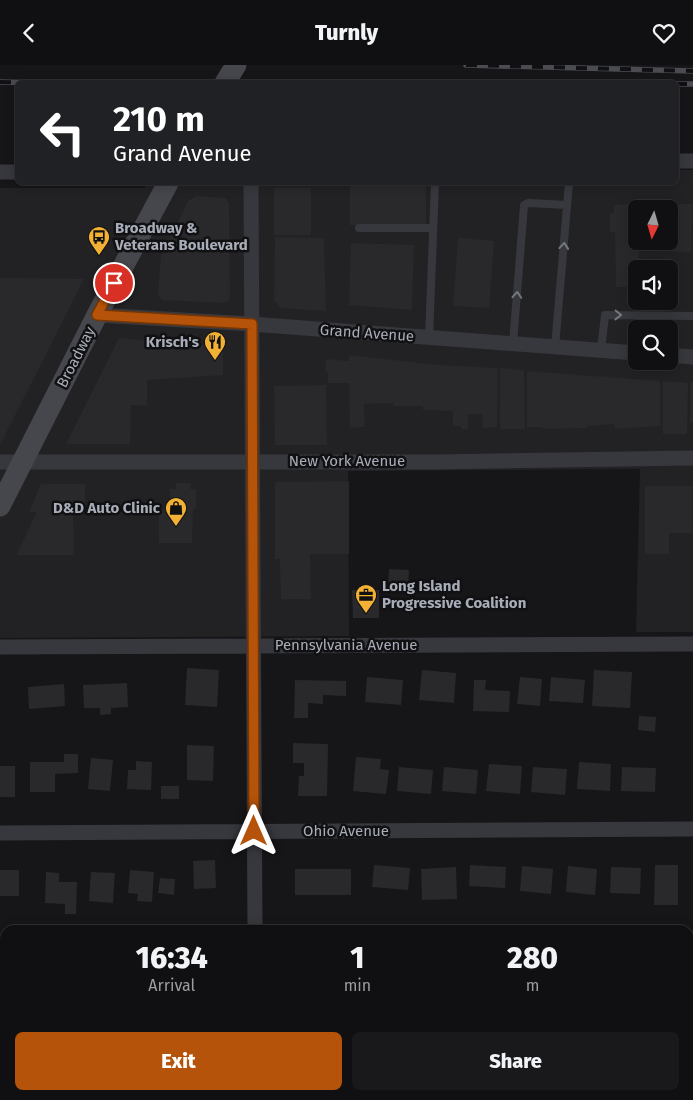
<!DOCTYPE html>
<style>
:root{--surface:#101012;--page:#19191b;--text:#f1f3f6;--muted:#9c9d9f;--line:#303032;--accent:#b45309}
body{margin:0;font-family:"Fira Sans",sans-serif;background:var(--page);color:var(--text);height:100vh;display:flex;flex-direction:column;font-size:19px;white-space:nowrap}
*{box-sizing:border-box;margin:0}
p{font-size:16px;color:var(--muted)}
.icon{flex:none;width:28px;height:28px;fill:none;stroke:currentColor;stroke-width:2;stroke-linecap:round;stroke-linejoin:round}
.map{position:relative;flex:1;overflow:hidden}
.sheet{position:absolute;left:0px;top:860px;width:694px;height:175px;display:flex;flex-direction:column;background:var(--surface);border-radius:15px 15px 0 0;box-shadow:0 2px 12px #0003,0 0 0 1px var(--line)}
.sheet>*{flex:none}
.hud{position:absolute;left:15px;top:15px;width:664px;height:105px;border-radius:8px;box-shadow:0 2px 12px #0003,0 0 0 1px var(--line);background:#202124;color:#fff;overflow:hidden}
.needle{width:32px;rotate:185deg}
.controls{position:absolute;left:628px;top:135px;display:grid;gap:10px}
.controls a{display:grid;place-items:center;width:50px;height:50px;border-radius:8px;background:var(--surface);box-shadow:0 2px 12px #0003,0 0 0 1px var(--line);font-size:25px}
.pin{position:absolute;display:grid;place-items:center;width:42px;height:42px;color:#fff;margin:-21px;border:2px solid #fff;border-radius:50%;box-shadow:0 1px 5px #0007}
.me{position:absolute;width:55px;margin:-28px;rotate:0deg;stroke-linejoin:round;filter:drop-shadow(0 0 4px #0008)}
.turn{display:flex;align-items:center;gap:18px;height:105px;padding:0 15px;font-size:22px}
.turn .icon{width:65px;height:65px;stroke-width:2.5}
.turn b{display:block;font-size:35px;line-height:42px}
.eta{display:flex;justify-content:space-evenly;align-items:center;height:85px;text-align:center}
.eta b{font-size:30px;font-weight:800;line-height:35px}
.action{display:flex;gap:10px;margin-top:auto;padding:10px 15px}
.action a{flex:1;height:58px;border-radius:8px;background:var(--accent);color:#fff;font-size:20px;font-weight:800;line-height:58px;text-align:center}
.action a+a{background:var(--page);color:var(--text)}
header{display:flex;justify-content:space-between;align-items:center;height:65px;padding:0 15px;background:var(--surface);font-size:22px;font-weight:800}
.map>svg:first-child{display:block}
.built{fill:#222225;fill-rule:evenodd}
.building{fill:#29292c}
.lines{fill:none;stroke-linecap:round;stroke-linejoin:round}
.service{stroke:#37383d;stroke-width:8}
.minor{stroke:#37383d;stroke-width:15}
.secondary{stroke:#45474d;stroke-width:21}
.rail-casing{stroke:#4a4c52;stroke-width:5.5}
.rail{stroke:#111113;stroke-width:4;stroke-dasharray:11;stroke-linecap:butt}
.oneway{stroke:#757881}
.route-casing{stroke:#753606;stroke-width:12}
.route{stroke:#b45309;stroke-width:9}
.labels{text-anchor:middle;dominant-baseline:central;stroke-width:5;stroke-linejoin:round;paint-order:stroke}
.poi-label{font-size:15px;font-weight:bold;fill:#a8adb8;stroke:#111113;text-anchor:start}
.street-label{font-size:15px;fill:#a8adb8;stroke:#111113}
</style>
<header><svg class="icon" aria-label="back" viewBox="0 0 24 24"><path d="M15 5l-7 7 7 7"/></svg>Turnly<svg class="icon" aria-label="heart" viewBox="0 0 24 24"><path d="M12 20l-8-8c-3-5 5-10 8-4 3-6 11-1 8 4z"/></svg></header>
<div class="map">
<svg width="693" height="1035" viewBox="0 0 693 1035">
<rect width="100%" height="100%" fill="#161618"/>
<!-- built -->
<path class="built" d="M 676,105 L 693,105 L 693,567 L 636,567 L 640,404 L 348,406 L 349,571 L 0,573 L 0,123 L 144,123 L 147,118 L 676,118 ZM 636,144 L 669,144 L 669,176 L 636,176 ZM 636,204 L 669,204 L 669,236 L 636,236 ZM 636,264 L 669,264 L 669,296 L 636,296 Z"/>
<!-- building -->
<path class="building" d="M 350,119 L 426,119 L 426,160 L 350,160 Z
M 274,123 L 311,123 L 311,170 L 274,170 Z
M 196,131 L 225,133 L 229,138 L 230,234 L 225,238 L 162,235 L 158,229 L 161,191 L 188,136 Z
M 638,139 L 639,144 L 636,144 L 636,176 L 639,176 L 639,204 L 636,204 L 636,222 L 616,222 L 615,167 L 610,167 L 610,148 L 614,148 L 614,140 Z
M 642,139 L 692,139 L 691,187 L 642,186 L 642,176 L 669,176 L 669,144 L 642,144 Z
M 275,172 L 324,173 L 326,246 L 281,243 L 274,235 Z
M 458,173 L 494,176 L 489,243 L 453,241 Z
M 351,178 L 414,180 L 412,245 L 349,240 Z
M 0,213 L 84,214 L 0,380 Z
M 119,273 L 223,282 L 223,310 L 147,315 L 147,341 L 131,340 L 130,379 L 66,379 Z
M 349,290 L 438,300 L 498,303 L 497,362 L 483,363 L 482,349 L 468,349 L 468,364 L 461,364 L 461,361 L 453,361 L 453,346 L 423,345 L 423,341 L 393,341 L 393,338 L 364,339 L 365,362 L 350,363 L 349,318 L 328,318 L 328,307 L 325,306 L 326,294 L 349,296 Z
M 500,303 L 524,305 L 525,364 L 500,364 Z
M 527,306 L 660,316 L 660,361 L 615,364 L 614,359 L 586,361 L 586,363 L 543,364 L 543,362 L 527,362 Z
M 663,316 L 688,318 L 687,369 L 663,369 Z
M 690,317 L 693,318 L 693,357 L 690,357 Z
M 326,320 L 327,380 L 275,380 L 274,321 Z
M 349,416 L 349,489 L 310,489 L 311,534 L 281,534 L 280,494 L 275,494 L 275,417 Z
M 176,418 L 191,418 L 190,424 L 196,424 L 196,444 L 193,444 L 192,478 L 159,478 L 159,445 L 170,445 L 170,424 L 176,424 Z
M 41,419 L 85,419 L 85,448 L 73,448 L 74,490 L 16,490 L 37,447 L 29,447 Z
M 645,421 L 692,421 L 692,468 L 669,468 L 669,489 L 645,489 Z
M 389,504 L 409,505 L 408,525 L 388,523 Z
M 352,525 L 379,525 L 379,553 L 353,553 Z
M 187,603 L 219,605 L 217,642 L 185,640 Z
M 422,605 L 456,608 L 454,638 L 419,635 Z
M 594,605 L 632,607 L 630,643 L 592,641 Z
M 367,612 L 403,615 L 401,640 L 365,637 Z
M 520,612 L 542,614 L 540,641 L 517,639 Z
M 551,612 L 585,615 L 583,638 L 549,636 Z
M 295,615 L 346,616 L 346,631 L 323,630 L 323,639 L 308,638 L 308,653 L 294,653 Z
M 474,615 L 486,615 L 485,625 L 510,626 L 509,647 L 473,646 Z
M 127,618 L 128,642 L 111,643 L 111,649 L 100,650 L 100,643 L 84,643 L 83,620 Z
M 64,619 L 65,641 L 29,644 L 28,622 Z
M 639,651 L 656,652 L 655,667 L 638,665 Z
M 293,678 L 328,679 L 327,731 L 298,731 L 299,711 L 304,711 L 304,698 L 293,698 Z
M 187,680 L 214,681 L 213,716 L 187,715 Z
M 64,689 L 78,689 L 78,708 L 55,709 L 55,727 L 30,727 L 30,697 L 64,697 Z
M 356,692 L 381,694 L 380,704 L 389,705 L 386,729 L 353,726 Z
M 91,693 L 113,695 L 110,726 L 88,724 Z
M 136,696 L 152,697 L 151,725 L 127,724 L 128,705 L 136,705 Z
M 579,697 L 611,699 L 610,726 L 577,724 Z
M 489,699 L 522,701 L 520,729 L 486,726 Z
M 0,701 L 15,701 L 15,732 L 0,732 Z
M 399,702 L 433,705 L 431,729 L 397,726 Z
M 444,702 L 478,705 L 476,729 L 442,726 Z
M 533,702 L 567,704 L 565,730 L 531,727 Z
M 622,702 L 656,703 L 655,727 L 621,726 Z
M 161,721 L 179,721 L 179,734 L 161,734 Z
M 215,795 L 216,823 L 194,824 L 193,796 Z
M 374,800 L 410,803 L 408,825 L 372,822 Z
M 470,800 L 506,802 L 505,823 L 469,821 Z
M 655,800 L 678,800 L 678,840 L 654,840 Z
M 522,801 L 553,804 L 551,829 L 520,826 Z
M 568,801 L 597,804 L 595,830 L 566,827 Z
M 456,802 L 457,834 L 422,835 L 421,804 Z
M 611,802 L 641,803 L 640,829 L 610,828 Z
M 295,804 L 351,804 L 351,830 L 295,830 Z
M 0,805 L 19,805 L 19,831 L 0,831 Z
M 130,805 L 154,807 L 152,837 L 137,836 L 138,829 L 128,828 Z
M 46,807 L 59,808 L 59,817 L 77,817 L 76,849 L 65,849 L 65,839 L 45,838 Z
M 91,807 L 115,808 L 113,838 L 89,836 Z
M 160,813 L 175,814 L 174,830 L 158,828 Z
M 0,888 L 5,888 L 5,916 L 0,916 Z
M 689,888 L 693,889 L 693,913 L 689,912 Z
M 693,997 L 693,1028 L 689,1028 L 689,998 Z
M 302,1030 L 333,1030 L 333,1035 L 301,1035 Z
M 483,1030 L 500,1030 L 500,1035 L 483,1035 Z
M 563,1030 L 579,1030 L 579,1035 L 563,1035 Z"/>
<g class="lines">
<!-- service -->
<path class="service" d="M 359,163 L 433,163
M 429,273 L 435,118
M 513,279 L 524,140 L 528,138 L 567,140
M 555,282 L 569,118
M 601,285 L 605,250 L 693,251"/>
<!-- minor -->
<path class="minor" d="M 676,96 L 693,96
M 0,107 L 18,107
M 251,118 L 255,865
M 97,250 L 252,259 L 636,288
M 669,290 L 693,292
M 0,397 L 434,397 L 693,393
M 0,582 L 693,579
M 0,768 L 693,764
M 689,950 L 693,950
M 0,953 L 5,953
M 256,1030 L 256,1035"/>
<!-- secondary -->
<path class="secondary" d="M 225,18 L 236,0
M 0,441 L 97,250 L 168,118"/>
<!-- rail casing -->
<g class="rail-casing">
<path id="rail" d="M 466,0 L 693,6
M 0,17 L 47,18
M 676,19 L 693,19"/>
</g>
<!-- rail -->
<use href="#rail" class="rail"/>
</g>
<!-- one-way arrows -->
<defs><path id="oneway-chevron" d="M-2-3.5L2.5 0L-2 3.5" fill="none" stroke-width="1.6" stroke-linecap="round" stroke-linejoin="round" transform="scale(1.25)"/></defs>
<g class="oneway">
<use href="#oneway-chevron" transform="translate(564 181) rotate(-85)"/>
<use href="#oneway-chevron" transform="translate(517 230) rotate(-86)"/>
<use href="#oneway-chevron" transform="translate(618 250) rotate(1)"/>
</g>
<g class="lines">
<!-- route casing -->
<g class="route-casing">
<path id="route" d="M 114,218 L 97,250 L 252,259 L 254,766"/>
</g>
<!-- route -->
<use href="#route" class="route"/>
</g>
<!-- icons -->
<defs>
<g id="bus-pin" transform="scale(1.125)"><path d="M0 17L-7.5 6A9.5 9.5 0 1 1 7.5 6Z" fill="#f2b134" stroke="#111113"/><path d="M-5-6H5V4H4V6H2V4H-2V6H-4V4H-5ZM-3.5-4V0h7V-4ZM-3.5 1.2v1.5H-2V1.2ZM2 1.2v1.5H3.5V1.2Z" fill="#111"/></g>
<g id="restaurant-pin" transform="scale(1.125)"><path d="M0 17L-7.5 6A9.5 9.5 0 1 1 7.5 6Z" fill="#f2b134" stroke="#111113"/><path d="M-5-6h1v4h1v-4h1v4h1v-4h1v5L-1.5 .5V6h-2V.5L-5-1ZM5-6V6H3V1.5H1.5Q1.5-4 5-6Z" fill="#111"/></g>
<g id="shop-pin" transform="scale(1.125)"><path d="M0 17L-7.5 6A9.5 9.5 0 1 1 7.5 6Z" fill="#f2b134" stroke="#111113"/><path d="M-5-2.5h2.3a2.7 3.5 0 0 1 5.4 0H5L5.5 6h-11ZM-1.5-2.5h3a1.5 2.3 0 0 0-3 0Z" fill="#111"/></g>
<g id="office-pin" transform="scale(1.125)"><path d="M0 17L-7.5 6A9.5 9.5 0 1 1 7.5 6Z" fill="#f2b134" stroke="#111113"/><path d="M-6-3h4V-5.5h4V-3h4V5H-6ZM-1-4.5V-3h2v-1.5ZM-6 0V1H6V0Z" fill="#111"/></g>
</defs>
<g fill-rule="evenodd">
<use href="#bus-pin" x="99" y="172"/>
<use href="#restaurant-pin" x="215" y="277"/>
<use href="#shop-pin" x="176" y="443"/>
<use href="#office-pin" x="366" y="530"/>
</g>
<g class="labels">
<!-- poi labels -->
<g class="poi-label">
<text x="115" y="163">Broadway &amp;<tspan x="115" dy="17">Veterans Boulevard</tspan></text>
<text x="199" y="277" text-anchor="end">Krisch's</text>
<text x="160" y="443" text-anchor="end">D&amp;D Auto Clinic</text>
<text x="382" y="521">Long Island<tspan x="382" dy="17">Progressive Coalition</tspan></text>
</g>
<!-- street labels -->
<g class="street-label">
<text transform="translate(367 268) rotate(4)">Grand Avenue</text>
<text transform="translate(76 292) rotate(-63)">Broadway</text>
<text x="347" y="396">New York Avenue</text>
<text x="346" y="580">Pennsylvania Avenue</text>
<text x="346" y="766">Ohio Avenue</text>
</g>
</g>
</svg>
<div class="controls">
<a><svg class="needle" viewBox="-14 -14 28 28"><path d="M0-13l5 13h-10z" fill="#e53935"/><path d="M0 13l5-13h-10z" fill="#9c9d9f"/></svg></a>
<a><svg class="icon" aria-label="sound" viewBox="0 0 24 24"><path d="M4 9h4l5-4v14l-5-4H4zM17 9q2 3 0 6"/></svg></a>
<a><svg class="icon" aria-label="search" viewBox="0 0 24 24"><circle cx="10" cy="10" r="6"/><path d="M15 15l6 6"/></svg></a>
</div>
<div class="pin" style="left:114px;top:218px;background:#d93025"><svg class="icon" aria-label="arrive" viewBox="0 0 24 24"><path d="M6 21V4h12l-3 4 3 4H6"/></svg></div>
<svg class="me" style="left:254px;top:766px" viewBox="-20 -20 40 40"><path d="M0-17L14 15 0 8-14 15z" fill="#b45309" stroke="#fff" stroke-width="4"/></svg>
<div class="hud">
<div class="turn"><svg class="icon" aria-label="left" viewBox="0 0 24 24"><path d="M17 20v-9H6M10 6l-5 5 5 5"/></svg><div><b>210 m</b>Grand Avenue</div></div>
</div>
<section class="sheet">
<div class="eta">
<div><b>16:34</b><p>Arrival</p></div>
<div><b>1</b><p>min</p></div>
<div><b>280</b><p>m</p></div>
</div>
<div class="action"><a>Exit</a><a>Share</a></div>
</section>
</div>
